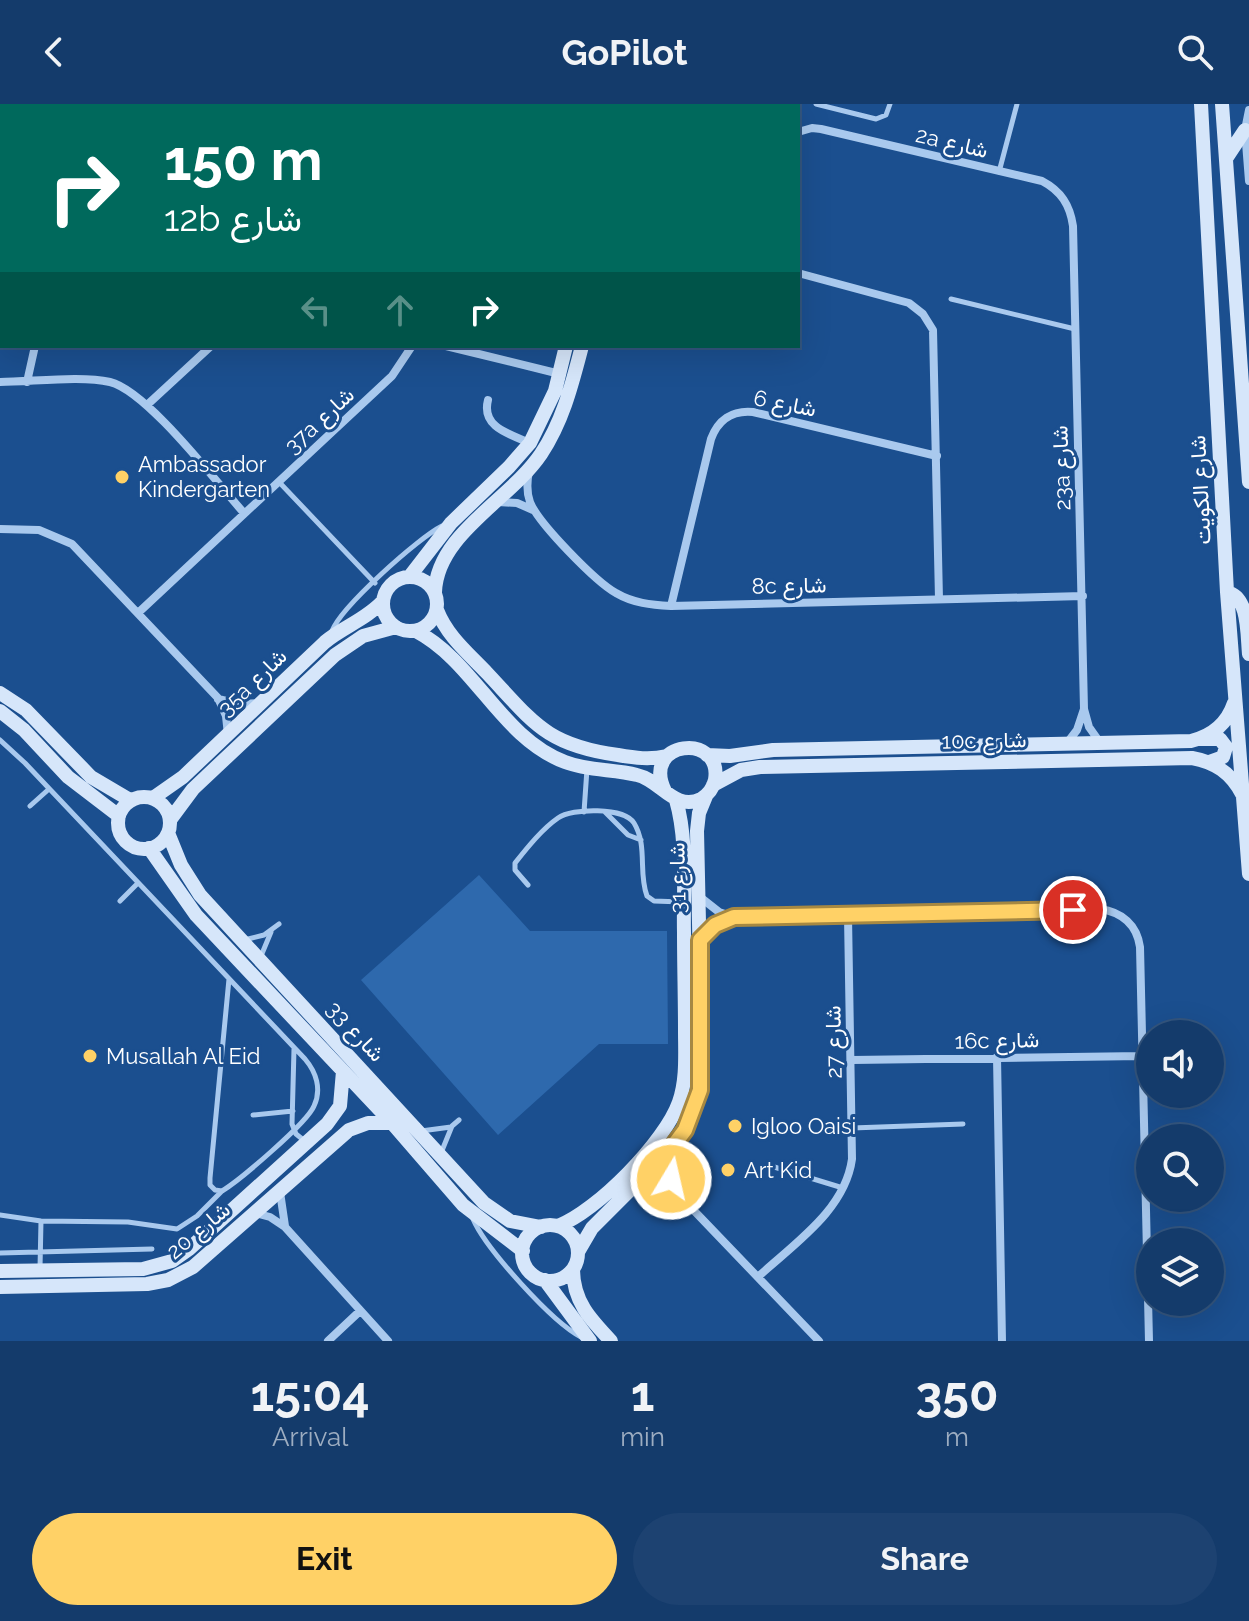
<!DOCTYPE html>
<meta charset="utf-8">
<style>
:root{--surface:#143b6b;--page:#1d4271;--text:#f1f3f6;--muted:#9dadc1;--line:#33557e;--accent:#ffd166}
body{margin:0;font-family:Raleway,Vazirmatn,sans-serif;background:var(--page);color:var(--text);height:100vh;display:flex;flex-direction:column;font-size:30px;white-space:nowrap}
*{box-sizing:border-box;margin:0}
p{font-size:26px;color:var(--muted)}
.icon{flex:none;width:44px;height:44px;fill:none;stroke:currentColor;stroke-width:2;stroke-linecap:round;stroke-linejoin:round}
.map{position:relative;height:1237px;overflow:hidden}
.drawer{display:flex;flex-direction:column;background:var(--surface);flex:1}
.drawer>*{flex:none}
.top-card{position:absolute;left:0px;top:0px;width:800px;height:244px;box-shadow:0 8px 32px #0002,0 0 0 2px var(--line);background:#00695c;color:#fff;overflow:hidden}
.tools{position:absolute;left:1136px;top:916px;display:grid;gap:16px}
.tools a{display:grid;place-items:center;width:88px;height:88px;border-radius:50%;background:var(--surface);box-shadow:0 8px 32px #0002,0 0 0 2px var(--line);font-size:40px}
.pin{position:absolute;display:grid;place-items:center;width:68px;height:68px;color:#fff;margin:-34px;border:4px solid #fff;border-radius:50%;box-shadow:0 2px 8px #0007}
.me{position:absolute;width:88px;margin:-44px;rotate:9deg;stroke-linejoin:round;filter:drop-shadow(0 0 6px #0008)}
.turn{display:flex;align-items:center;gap:28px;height:168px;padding:0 32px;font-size:36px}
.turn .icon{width:104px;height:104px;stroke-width:2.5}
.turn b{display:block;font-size:56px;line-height:68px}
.lanes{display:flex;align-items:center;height:76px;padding:0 32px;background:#0003;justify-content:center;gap:40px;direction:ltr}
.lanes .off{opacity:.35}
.eta{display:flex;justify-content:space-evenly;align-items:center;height:136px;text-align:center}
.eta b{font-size:48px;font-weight:700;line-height:56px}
.cta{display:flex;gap:16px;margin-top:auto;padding:16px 32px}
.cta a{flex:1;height:92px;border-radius:48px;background:var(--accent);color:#111;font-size:32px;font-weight:700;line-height:92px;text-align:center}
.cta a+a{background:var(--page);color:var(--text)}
header{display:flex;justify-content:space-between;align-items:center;height:104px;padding:0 32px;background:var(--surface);font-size:36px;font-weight:700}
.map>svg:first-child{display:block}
.green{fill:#2e69ad}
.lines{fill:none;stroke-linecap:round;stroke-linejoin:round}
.lane{stroke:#a9c9ee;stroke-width:5}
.street{stroke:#a9c9ee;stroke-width:8}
.secondary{stroke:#d6e6fa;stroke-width:14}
.route-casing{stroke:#a68842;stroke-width:20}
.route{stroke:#ffd166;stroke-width:14}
.poi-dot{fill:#ffd166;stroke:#1b4f8f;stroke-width:3}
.labels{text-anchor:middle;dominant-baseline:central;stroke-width:6;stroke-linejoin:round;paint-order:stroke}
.street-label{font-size:22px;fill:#fff;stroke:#1b4f8f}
.poi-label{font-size:22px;fill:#fff;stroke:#1b4f8f;text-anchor:start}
</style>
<header><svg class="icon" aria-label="back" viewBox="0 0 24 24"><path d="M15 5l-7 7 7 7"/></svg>GoPilot<svg class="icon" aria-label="search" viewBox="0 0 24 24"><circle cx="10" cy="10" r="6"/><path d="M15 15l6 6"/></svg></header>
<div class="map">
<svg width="1249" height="1237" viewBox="0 0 1249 1237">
<rect width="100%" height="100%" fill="#1b4f8f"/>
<!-- green -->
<path class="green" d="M 479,771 L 530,827 L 667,827 L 668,940 L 599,940 L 498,1031 L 361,876 Z"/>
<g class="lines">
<!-- lane -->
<path class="lane" d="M 816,0 L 876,15 L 886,11 L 890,0
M 999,68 L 1017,0
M 951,195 L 1075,225
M 279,378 L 375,479
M 332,527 C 341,503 418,434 442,422
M 0,636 L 25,659 L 305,955 C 316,968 322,985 314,1002 C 307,1019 240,1076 222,1087 L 215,1086 L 210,1081 L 210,1074 L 229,875
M 30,702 L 49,685
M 584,708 L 587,665
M 605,708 L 628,731 L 641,736
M 528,781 L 515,766 L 515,759 C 527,744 542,725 558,714 C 572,704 624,703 634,719 C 648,742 638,769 647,792 L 654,797 L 682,798
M 120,797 L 138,779
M 244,836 L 264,831 L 279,820
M 261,852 L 271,828
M 294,945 L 292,1020 L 296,1030 L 306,1038
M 253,1011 L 293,1007
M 852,1024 L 963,1020
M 421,1027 L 451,1023
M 441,1049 L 452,1022 L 459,1016
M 771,1062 L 843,1084
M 0,1111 L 41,1117 L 128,1118 L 177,1125 L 197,1112 L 222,1087
M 473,1115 C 486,1145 552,1218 581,1233
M 0,1149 L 152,1145
M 40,1164 L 41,1117"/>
<!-- street -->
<path class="street" d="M 410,0 L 418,2
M 111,1 L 116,2
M 473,2 L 473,0
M 1249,6 L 1245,26 L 1249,77
M 798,28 L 812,24 L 821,25 L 1042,77 C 1061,87 1070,101 1073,122 L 1084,605 L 1089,623 L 1101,640
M 798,169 L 909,199 L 923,210 L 933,226 L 939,495
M 446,242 L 560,270
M 0,278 C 31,278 81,271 110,278 C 147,287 216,378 244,409
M 27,278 L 35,242
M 488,296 C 481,323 509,330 530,339
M 147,301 L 211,242
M 529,367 C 527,377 526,387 530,398 C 538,419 596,478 616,489 C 633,499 651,501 671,502 L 1083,492
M 498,398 L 517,399 L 533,406
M 0,425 L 39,426 L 72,440 L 218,594 L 226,612 L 228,631
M 671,502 L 711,335 C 718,316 732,306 753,308 L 937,352
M 138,509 L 392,272 L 412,242
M 218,595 L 239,600 L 260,599
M 1067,639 L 1077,626 L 1084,605
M 700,793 L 719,808 L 734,813 L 1100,805 C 1122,808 1137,821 1140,843 L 1149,1237
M 700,836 L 715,821 L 733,813
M 997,953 L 1002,1237
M 852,956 L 1142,952
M 667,1050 L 668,1067 L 677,1087
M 639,1079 L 664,1082 L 679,1091 L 819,1237
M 280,1088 L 285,1122
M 255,1109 L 270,1113 L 285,1123 L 388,1237
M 759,1172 C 795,1139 845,1106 852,1055 L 848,812
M 328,1237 L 360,1207"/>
<!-- secondary -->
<path class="secondary" d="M 1201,0 L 1227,488 L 1249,770
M 1222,0 L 1249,378
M 624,2 L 625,0
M 642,2 L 642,0
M 1227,53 L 1245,26
M 410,472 L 451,419 L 509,363 L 530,339 L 555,287 L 566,242
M383 500a27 27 0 1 1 54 0a27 27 0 1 1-54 0Z
M 435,488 C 437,430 510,396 541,350 C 563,317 572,280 582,242
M 1227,488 C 1249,493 1247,529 1249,550
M 437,506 C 447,532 468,549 487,569 C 534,619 546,641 618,651 C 635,654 650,656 667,652
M 416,527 C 475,558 501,634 565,658 C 588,667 613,665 637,671 C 660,676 675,708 701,695 C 708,691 713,684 715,676 C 723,628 640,636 665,687
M 0,589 L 26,606 L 91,673 L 130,696
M 0,607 L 24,626 L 68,673 L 119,712
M 1201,635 L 1220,635 L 1226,643 L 1223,653 L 1209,658
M 707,651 L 730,652 L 773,646 L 1191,637 C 1212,632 1227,620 1234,599
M 713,681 L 741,666 L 760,663 L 1192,654 C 1215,658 1231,669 1242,690
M118 719a26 26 0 1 1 52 0a26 26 0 1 1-52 0Z
M 153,694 L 183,673 L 325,538 C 343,523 367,515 383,497
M 170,716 L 193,685 L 335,551 L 363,532 L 396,523
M 168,729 L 181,761 L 200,791 L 484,1099 L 510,1117 L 541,1123
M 149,744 L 196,811 L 392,1019 L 463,1101 L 523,1147
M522 1149a28 28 0 1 1 56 0a28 28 0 1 1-56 0Z
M 558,1122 C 597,1107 665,1038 679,998 C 687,975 685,950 685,926 C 685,894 684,861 684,829 C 683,786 688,737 676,696
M 578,1148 L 592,1124 L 677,1039 L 697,999 L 702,957 L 697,727 L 699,709 L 706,692
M 573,1165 C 573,1197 590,1215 611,1237
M 0,1167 L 143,1165 L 172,1157 L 189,1145 L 327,1020 L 340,1002 L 343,967
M 545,1176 L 590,1237
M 0,1183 L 147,1180 L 168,1176 L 193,1163 L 349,1026 L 368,1019 L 392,1019"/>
</g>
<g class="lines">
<!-- route casing -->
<g class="route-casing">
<path id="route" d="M 671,1075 L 667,1050 L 685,1026 L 700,986 L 700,836 L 715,821 L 734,813 L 1073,806"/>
</g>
<!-- route -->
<use href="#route" class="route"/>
</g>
<!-- markers -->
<g class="poi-dot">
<circle cx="122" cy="373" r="8"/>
<circle cx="90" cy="952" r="8"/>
<circle cx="735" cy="1022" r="8"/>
<circle cx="728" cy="1066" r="8"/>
</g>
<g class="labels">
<!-- street labels -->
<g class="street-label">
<text transform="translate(952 38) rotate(13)">2a شارع</text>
<text transform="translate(785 299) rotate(11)">شارع 6</text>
<text transform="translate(319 316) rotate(-43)">37a شارع</text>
<text transform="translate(1061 364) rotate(-92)">23a شارع</text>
<text transform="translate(1200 386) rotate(-93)">شارع الكويت</text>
<text transform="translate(789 481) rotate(-1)">8c شارع</text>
<text transform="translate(252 578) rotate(-44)">35a شارع</text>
<text transform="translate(984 636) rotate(-1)">10c شارع</text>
<text transform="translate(677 774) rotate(-91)">شارع 31</text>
<text transform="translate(356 927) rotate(47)">شارع 33</text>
<text transform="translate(997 936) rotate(-1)">16c شارع</text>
<text transform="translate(833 938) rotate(-91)">شارع 27</text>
<text transform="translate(198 1126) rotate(-40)">شارع 20</text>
</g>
<!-- poi labels -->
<g class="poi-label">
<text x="138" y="360">Ambassador<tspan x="138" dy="25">Kindergarten</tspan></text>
<text x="106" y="952">Musallah Al Eid</text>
<text x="751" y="1022">Igloo Oaisi</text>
<text x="744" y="1066">Art Kid</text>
</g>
</g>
</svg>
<div class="tools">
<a><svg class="icon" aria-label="sound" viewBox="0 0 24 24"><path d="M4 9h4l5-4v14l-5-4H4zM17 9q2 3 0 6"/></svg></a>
<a><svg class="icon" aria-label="search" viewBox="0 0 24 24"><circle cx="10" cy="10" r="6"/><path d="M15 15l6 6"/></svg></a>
<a><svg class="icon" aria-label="layers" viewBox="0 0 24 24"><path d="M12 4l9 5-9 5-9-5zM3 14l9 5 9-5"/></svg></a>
</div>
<div class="pin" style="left:1073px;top:806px;background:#d93025"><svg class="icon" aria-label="arrive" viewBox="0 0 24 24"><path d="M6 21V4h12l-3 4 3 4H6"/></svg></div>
<svg class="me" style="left:671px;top:1075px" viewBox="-20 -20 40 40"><circle r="17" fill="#ffd166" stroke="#fff" stroke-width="3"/><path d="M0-11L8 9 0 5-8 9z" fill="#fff"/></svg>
<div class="top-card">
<div class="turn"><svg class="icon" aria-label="right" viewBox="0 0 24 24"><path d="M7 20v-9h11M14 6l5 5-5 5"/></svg><div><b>150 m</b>12b شارع</div></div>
<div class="lanes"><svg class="icon off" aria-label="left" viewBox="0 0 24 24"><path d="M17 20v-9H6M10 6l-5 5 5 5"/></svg><svg class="icon off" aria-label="ahead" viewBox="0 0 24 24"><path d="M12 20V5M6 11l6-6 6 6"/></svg><svg class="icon" aria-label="right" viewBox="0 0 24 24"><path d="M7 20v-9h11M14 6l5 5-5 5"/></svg></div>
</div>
</div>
<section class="drawer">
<div class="eta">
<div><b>15:04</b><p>Arrival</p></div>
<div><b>1</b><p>min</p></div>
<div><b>350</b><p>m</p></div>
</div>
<div class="cta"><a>Exit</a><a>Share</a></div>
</section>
